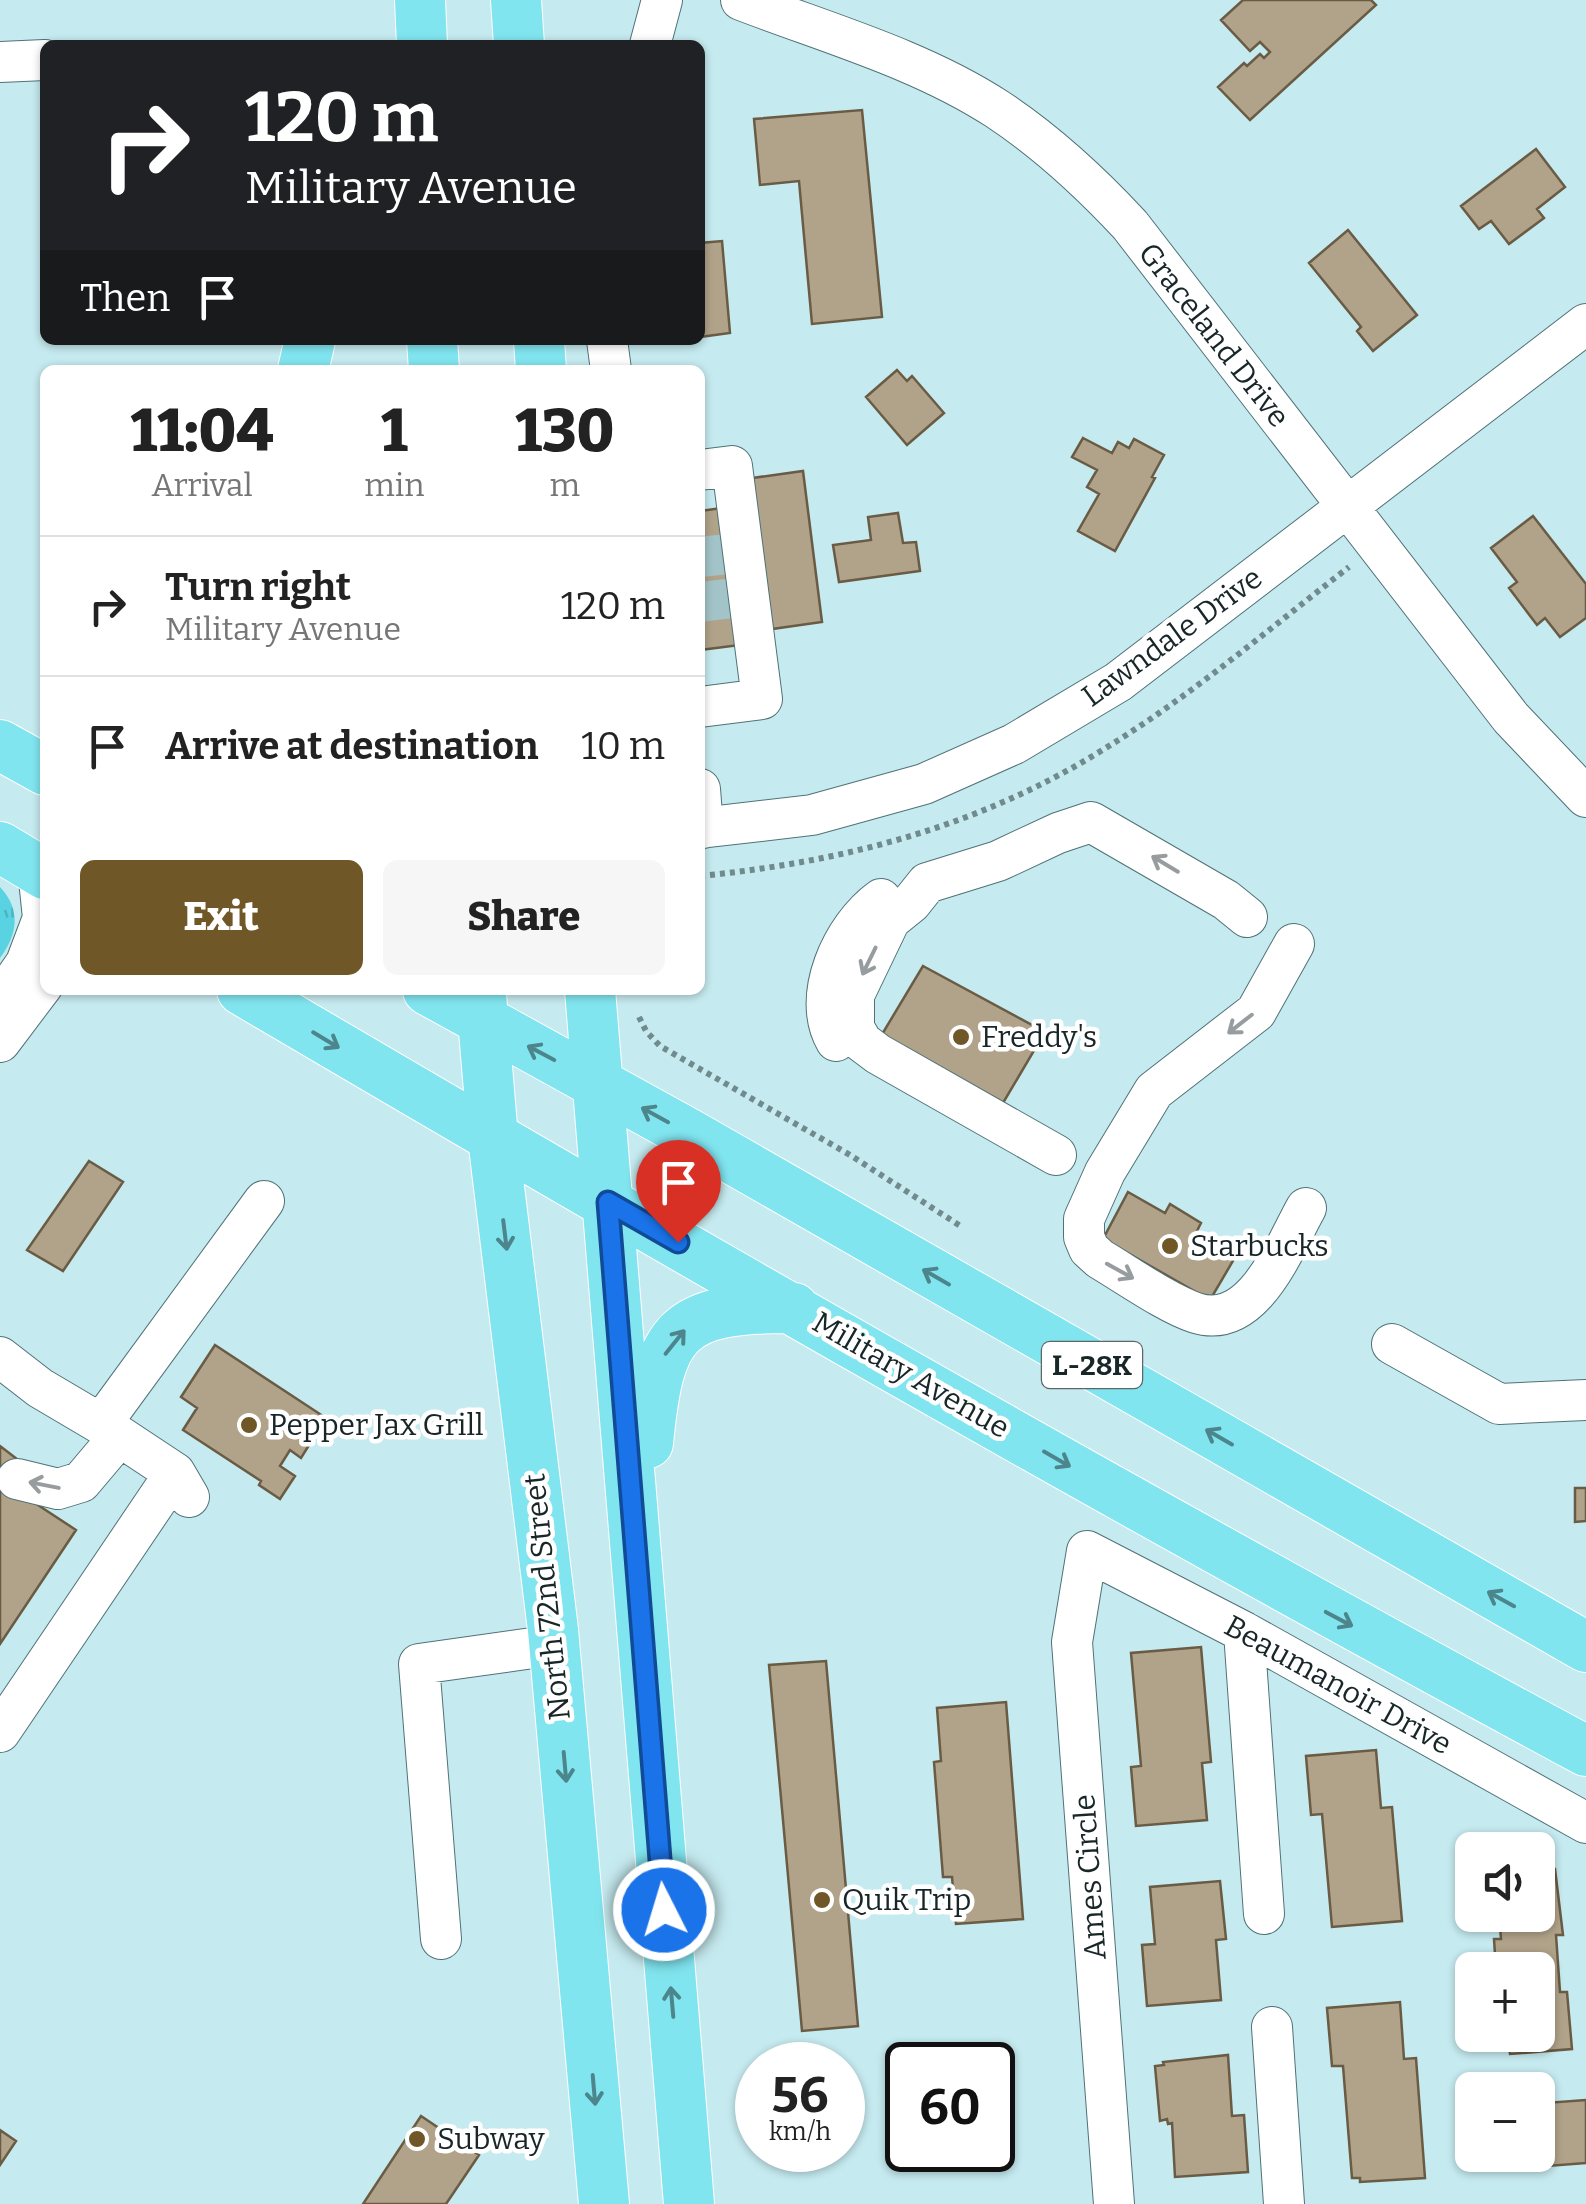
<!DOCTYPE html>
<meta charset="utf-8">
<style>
:root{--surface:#fff;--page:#f6f6f6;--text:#222;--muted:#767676;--line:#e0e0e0;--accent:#705728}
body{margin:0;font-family:Bitter,serif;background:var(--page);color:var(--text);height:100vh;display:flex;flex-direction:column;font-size:38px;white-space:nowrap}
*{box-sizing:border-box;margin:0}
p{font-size:32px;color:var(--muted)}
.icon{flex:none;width:55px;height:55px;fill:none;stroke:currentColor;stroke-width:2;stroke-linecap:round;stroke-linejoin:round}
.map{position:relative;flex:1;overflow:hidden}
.details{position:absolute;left:40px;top:365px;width:665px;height:630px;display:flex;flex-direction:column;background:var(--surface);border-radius:15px;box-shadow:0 2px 8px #0004}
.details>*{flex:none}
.guide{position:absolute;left:40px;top:40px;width:665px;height:305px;border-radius:15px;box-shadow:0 2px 8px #0004;background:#202124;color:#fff;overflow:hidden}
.fabs{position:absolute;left:1455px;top:1832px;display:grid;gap:20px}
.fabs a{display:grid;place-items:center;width:100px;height:100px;border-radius:15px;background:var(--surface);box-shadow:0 2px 8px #0004;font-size:50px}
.speed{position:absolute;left:735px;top:2042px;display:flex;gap:20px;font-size:50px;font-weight:700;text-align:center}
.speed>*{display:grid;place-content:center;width:130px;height:130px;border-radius:50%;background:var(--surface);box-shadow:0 2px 8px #0004;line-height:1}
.speed small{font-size:25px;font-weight:400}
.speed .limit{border:5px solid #111;border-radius:15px;background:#fff;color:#111}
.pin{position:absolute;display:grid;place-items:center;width:85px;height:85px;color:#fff;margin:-102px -42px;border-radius:50% 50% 50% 0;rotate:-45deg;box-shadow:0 0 10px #0007}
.pin .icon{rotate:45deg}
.me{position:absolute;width:110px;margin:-55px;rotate:355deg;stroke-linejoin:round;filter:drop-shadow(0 0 8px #0008)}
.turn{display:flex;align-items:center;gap:35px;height:210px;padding:0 40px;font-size:45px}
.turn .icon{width:130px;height:130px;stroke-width:2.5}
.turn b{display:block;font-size:70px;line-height:85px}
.then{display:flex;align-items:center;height:95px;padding:0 40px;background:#0003;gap:20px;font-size:38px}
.eta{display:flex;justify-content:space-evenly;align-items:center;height:170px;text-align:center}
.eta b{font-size:60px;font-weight:800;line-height:70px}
.button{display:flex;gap:20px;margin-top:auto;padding:20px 40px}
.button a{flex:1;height:115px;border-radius:15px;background:var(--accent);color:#fff;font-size:40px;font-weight:800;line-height:115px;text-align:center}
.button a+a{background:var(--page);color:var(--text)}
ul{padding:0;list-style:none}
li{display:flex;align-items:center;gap:30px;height:140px;padding:0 40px;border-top:2px solid var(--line)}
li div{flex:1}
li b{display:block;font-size:38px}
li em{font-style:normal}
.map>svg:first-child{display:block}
.park{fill:url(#park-tufts)}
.building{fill:#b1a38a;stroke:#695b44;stroke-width:2.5}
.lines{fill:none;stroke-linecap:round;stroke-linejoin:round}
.minor-tunnel{stroke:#a2c3c7;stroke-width:40;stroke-dasharray:40 20;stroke-linecap:butt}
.minor-casing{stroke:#507276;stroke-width:42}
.major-casing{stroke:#fff;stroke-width:52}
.path{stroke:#718a8e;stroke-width:6;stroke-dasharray:5 5;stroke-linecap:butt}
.minor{stroke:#fff;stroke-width:40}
.major{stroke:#81e5ef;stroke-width:50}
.oneway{stroke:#979d9e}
.oneway2{stroke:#4c868c}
.route-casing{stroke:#114b97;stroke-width:25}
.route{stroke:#1a73e8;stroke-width:18}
.poi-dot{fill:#705728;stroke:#fff;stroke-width:4}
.labels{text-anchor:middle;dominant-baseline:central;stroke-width:9;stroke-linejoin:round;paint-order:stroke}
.shield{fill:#fff;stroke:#5d6768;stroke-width:2.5}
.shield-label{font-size:28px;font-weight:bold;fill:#182628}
.street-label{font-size:30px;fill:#182628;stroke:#fff}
.poi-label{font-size:30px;fill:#182628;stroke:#fff;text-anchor:start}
</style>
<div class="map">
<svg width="1586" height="2204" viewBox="0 0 1586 2204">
<defs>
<pattern id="park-tufts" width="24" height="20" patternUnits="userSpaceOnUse" patternTransform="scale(2.5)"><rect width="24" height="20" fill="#59d3e1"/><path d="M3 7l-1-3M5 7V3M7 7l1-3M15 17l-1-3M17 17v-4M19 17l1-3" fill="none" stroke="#4db5c1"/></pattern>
</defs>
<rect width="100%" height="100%" fill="#c5eaef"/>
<!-- park -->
<path class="park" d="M 0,887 C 21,909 18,934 0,958 Z"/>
<!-- building -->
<path class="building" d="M 1243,0 L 1371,0 L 1376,5 L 1250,120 L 1218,87 L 1244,63 L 1247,66 L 1260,54 L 1264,58 L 1270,52 L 1260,42 L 1250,51 L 1221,20 Z
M 862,110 L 882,317 L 812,324 L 799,181 L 760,185 L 754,119 Z
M 1536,149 L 1565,187 L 1537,209 L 1544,218 L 1509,244 L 1491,221 L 1479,229 L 1461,206 Z
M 1348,230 L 1417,315 L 1373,351 L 1357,331 L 1361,327 L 1309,263 Z
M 722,241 L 730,333 L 700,337 L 700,243 Z
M 897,370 L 907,381 L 912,376 L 944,413 L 907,445 L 866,397 Z
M 1083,438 L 1112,453 L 1118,442 L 1129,448 L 1134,439 L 1164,455 L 1152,477 L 1155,478 L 1115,551 L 1078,531 L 1099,494 L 1087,487 L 1097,470 L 1072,457 Z
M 803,471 L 822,622 L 765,630 L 745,479 Z
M 722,508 L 740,645 L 700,650 L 700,511 Z
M 898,513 L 903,543 L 916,542 L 920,571 L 839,582 L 833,545 L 871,540 L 868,517 Z
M 1533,516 L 1586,584 L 1586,618 L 1560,637 L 1545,618 L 1537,625 L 1509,588 L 1517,582 L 1491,548 Z
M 923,966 L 1045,1032 L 1000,1108 L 878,1041 Z
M 89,1161 L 123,1182 L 63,1271 L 27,1250 Z
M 1128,1192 L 1165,1213 L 1170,1204 L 1201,1223 L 1197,1231 L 1237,1254 L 1210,1300 L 1103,1239 Z
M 215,1345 L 326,1418 L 301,1458 L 290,1450 L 280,1466 L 295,1476 L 280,1499 L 259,1485 L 261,1481 L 183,1430 L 197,1408 L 181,1397 Z
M 0,1446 L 26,1466 L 12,1488 L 76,1530 L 0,1644 Z
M 1575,1488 L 1586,1488 L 1586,1521 L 1575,1522 Z
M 1201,1647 L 1211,1762 L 1202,1763 L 1207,1820 L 1136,1826 L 1131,1767 L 1141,1766 L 1131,1653 Z
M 826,1661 L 858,2026 L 802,2031 L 769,1665 Z
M 1006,1702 L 1023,1919 L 956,1924 L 952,1877 L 943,1877 L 934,1762 L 941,1761 L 937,1708 Z
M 1376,1750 L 1381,1808 L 1392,1807 L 1402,1921 L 1332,1927 L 1322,1814 L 1311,1815 L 1306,1756 Z
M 1555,1869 L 1563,1935 L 1556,1935 L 1560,1992 L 1567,1992 L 1572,2049 L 1510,2054 L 1508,2035 L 1538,2035 L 1538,1970 L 1496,1970 L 1494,1939 L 1501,1939 L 1499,1915 L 1538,1915 L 1538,1870 Z
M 1220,1881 L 1226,1939 L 1216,1940 L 1221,2000 L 1147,2006 L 1142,1945 L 1155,1944 L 1150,1887 Z
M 1400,2002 L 1404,2059 L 1416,2058 L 1425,2178 L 1360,2182 L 1360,2178 L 1352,2178 L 1343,2066 L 1332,2066 L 1327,2008 Z
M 1228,2055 L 1232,2116 L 1244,2115 L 1248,2172 L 1175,2177 L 1172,2123 L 1168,2124 L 1167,2119 L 1160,2121 L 1155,2066 L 1164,2065 L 1163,2062 Z
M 1545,2092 L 1546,2103 L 1586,2100 L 1586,2163 L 1548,2166 L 1548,2156 L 1489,2162 L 1488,2155 L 1538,2155 L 1538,2093 Z
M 421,2116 L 479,2155 L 446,2204 L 363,2204 Z
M 0,2130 L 16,2141 L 0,2165 Z"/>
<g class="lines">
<!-- minor-tunnel -->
<path class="minor-tunnel" d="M 700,557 L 728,554
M 700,602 L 734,598"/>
<!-- minor casing -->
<g class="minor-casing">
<path id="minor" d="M 741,0 C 827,33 920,59 997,109 C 1047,142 1090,182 1130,225 L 1511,718 L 1586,797
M 650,45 L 662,0
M 0,62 L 45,60
M 607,340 L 611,370
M 700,470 L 732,466 L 762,699 L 700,707
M 700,789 L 703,828
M 700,828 L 812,815 L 924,784 L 1014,744 L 1118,682 L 1586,324
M 1294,944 L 1256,1012 L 1154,1091 L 1105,1172 L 1084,1219 L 1084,1237 L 1089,1249 L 1100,1259 C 1127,1275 1168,1304 1196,1313 C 1254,1331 1284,1247 1306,1208
M 0,1001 L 26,963 L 43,918 L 38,870
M 836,1041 C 810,997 842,927 881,899
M 0,1042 L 43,985
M 1056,1155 L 878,1054 L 862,1042 L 854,1028 L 854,995 L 890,920 L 911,903 L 927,883 L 998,861 L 1058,833 L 1091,822 L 1226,900 L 1247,917
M 1392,1344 L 1499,1404 L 1586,1400
M 0,1357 L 40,1388 L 101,1424 L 264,1201
M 101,1424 L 175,1473 L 189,1497
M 17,1479 L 58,1489 L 81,1482 L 119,1437
M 1244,1632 L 1264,1914
M 0,1732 L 175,1473
M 441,1939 L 419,1664 L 554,1645
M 1272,2027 L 1284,2204
M 1114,2204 L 1072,1642 L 1087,1551 L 1244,1632 L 1586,1823"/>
</g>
<!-- major casing -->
<g class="major-casing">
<path id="major" d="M 420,0 L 422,45
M 516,0 L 519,45
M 432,340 L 434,370
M 539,340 L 541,370
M 303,370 L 310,340
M 0,745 L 45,770
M 0,847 L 45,874
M 242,990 C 685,1251 1133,1507 1586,1751
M 428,990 L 689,1134 L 1586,1647
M 590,990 L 689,2204
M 481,995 L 493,1138 L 553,1630 L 604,2204
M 648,1443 C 659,1329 676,1307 794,1308"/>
</g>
<!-- path -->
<path class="path" d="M 700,876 C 844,862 981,826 1104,749 C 1191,696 1269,629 1349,567
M 639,1017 L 646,1031 L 660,1046 L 850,1155 L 962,1227"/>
<!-- minor -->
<use href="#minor" class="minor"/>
<!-- major -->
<use href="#major" class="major"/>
</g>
<!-- one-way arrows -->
<defs><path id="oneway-shaft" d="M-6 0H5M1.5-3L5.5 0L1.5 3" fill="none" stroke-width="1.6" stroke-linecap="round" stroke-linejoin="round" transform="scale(2.5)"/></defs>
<g class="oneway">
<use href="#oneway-shaft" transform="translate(1165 864) rotate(-149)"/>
<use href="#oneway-shaft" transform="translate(869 961) rotate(116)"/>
<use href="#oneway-shaft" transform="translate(1240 1024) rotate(142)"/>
<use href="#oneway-shaft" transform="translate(1120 1271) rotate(29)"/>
<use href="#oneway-shaft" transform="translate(44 1485) rotate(-169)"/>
</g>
<g class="oneway2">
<use href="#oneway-shaft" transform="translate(326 1040) rotate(31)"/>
<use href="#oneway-shaft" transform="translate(541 1053) rotate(-152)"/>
<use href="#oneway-shaft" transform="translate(655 1115) rotate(-151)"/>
<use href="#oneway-shaft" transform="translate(505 1235) rotate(83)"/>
<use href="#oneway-shaft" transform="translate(936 1277) rotate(-150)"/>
<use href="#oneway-shaft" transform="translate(675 1342) rotate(-51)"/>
<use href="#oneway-shaft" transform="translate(1219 1437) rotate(-150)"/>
<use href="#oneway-shaft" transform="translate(1057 1459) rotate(30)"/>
<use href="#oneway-shaft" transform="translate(1501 1599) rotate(-151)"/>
<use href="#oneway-shaft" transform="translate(1339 1619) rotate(28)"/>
<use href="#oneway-shaft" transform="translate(565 1767) rotate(85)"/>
<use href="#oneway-shaft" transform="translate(672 2002) rotate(-95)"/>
<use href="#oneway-shaft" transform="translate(594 2090) rotate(85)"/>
</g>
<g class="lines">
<!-- route casing -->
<g class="route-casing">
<path id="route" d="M 664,1910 L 608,1202 L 678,1242"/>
</g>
<!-- route -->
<use href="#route" class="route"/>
</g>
<!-- markers -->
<g class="poi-dot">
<circle cx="961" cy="1037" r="10"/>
<circle cx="1170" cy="1246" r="10"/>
<circle cx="249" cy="1425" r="10"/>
<circle cx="822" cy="1900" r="10"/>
<circle cx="417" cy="2139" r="10"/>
</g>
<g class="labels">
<!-- shield labels -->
<rect class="shield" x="1042" y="1342" width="100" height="46" rx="8"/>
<g class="shield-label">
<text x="1092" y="1365">L-28K</text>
</g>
<!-- street labels -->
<g class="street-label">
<text transform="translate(1214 335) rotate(52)">Graceland Drive</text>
<text transform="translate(1172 637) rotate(-36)">Lawndale Drive</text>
<text transform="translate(911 1375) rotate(30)">Military Avenue</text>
<text transform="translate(547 1597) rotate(-96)">North 72nd Street</text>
<text transform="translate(1338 1685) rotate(29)">Beaumanoir Drive</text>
<text transform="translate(1090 1877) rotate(-94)">Ames Circle</text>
</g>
<!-- poi labels -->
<g class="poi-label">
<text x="981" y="1037">Freddy's</text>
<text x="1190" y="1246">Starbucks</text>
<text x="269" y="1425">Pepper Jax Grill</text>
<text x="842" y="1900">Quik Trip</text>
<text x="437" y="2139">Subway</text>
</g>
</g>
</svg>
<div class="fabs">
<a><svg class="icon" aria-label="sound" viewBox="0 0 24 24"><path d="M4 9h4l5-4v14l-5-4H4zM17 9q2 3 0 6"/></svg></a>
<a>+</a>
<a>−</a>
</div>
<div class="speed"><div>56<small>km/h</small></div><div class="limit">60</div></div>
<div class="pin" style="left:678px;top:1242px;background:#d93025"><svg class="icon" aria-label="arrive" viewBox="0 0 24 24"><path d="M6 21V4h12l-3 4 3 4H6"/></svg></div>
<svg class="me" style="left:664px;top:1910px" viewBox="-20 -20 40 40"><circle r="17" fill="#1a73e8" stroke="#fff" stroke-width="3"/><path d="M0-11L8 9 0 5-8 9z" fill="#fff"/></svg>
<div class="guide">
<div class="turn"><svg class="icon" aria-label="right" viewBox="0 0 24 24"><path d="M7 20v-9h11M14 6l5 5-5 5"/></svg><div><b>120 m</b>Military Avenue</div></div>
<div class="then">Then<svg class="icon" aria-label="arrive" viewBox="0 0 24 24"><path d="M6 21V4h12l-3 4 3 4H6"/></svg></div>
</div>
<section class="details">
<div class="eta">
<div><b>11:04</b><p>Arrival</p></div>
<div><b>1</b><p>min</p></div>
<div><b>130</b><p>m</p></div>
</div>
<ul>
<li><svg class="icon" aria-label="right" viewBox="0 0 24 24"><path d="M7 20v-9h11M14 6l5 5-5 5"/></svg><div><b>Turn right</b><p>Military Avenue</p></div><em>120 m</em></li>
<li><svg class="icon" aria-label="arrive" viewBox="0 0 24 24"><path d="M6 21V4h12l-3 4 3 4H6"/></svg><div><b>Arrive at destination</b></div><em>10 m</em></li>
</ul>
<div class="button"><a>Exit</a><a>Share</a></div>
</section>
</div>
